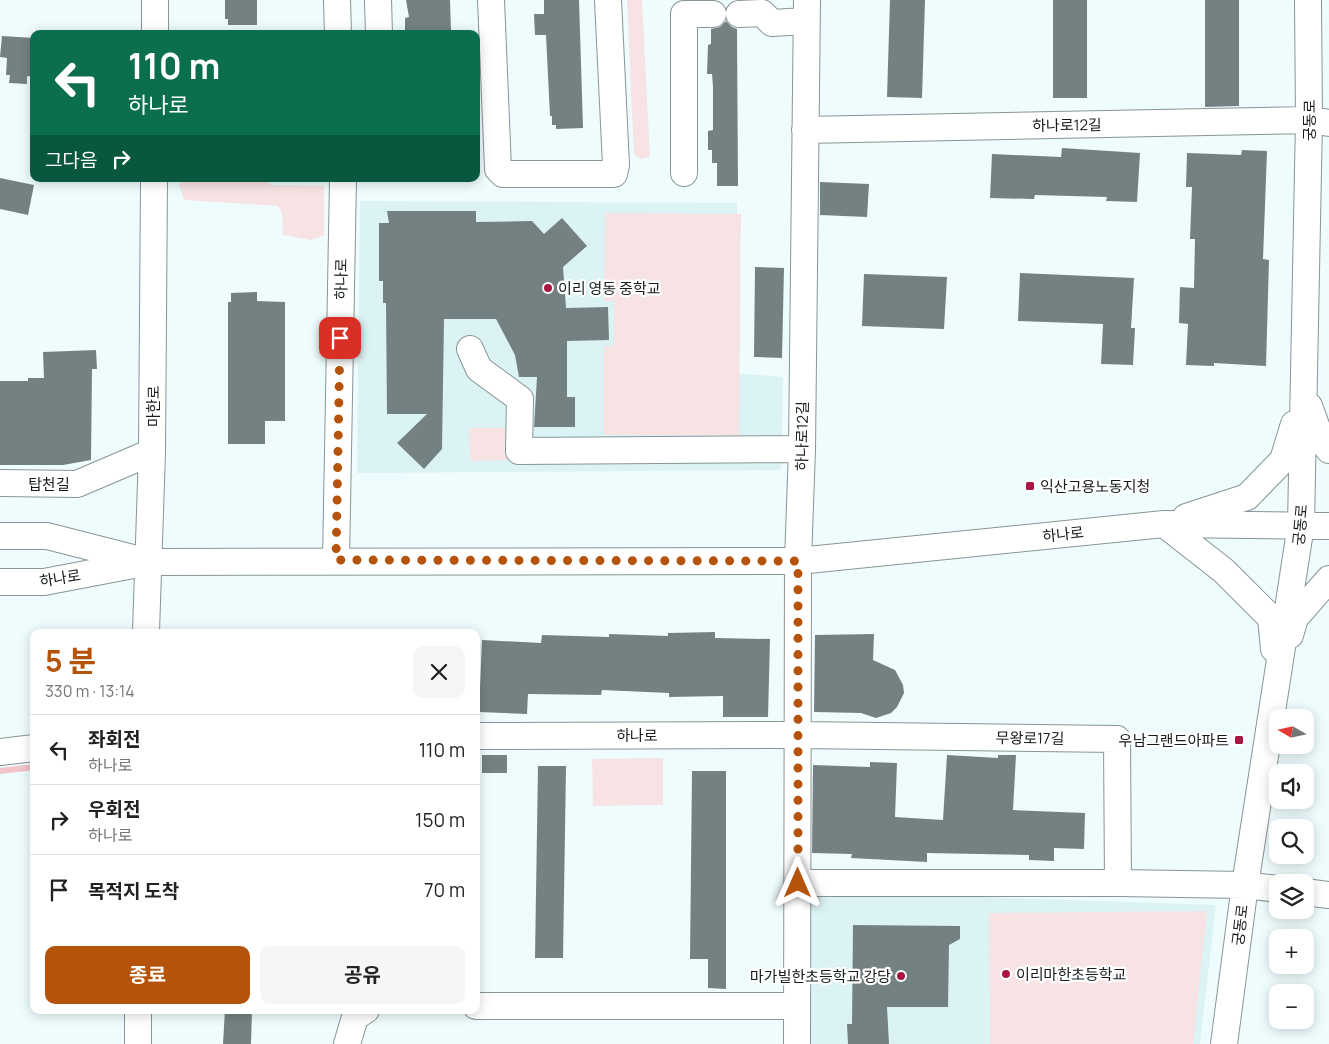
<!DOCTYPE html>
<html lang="ko">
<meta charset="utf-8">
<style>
:root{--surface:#fff;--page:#f6f6f6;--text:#222;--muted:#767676;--line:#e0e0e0;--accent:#b45309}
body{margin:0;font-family:Manrope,"Noto Sans KR",sans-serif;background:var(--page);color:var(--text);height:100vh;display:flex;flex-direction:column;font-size:19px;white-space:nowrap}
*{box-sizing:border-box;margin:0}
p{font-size:16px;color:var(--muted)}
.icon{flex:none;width:28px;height:28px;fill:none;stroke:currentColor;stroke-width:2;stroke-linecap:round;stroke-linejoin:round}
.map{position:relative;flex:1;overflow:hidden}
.side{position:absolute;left:30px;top:629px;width:450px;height:385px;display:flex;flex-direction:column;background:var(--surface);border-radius:10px;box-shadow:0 2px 12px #0003}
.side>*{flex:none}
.banner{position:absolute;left:30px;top:30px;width:450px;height:152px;border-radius:10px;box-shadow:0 2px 12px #0003;background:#0b6e4f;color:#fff;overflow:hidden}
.needle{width:32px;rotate:279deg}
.tools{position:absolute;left:1269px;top:709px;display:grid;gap:10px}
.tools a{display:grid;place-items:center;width:45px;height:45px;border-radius:10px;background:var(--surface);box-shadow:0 2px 12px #0003;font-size:25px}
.pin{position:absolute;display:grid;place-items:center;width:42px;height:42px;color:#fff;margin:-21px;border-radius:10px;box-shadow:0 2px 8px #0006}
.me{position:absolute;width:55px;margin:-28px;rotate:0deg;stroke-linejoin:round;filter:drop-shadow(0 0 4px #0008)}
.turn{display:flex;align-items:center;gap:18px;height:105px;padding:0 15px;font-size:22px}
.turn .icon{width:65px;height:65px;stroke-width:2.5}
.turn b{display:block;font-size:35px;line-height:42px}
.then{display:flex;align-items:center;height:48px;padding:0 15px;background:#0003;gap:10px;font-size:19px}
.round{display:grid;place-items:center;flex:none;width:52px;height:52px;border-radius:10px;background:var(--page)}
.head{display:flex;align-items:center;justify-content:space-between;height:85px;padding:0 15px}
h1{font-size:30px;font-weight:700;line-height:38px;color:var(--accent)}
.primary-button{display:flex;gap:10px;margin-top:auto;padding:10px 15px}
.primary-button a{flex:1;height:58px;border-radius:10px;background:var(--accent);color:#fff;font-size:20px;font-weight:700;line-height:58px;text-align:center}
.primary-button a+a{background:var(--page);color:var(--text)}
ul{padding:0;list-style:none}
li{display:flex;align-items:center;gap:15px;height:70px;padding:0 15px;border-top:1px solid var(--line)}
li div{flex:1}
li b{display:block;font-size:19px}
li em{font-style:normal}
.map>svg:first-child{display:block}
.built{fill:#dbf3f5}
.green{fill:#f7e3e4}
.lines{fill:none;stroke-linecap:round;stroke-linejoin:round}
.stream{stroke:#f1c5ca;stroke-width:6}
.building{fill:#748182}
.minor-casing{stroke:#889596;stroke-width:28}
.minor{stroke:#fff;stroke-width:26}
.route{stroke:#b45309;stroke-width:9;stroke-dasharray:0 16.2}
.poi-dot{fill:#aa1543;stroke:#fff;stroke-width:2}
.labels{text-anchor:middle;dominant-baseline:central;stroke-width:4.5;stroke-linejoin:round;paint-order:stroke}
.street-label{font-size:15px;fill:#161b1b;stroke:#fff}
.poi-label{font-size:15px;fill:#161b1b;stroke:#fff;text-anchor:start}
</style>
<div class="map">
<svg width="1329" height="1044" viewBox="0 0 1329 1044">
<rect width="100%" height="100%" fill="#eefcfd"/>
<!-- built -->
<path class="built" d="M 360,201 L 737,203 L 736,373 L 783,377 L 781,470 L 357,473 Z
M 804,891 L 1216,905 L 1200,1044 L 803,1044 Z"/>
<!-- green -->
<path class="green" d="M 627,0 L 642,0 L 650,156 L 642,159 L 634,155 Z
M 187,179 L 268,182 L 272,185 L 324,186 L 324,235 L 312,240 L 283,235 L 282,213 L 278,206 L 184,200 L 179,184 Z
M 605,213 L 741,214 L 739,435 L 604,435 L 604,346 L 614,345 L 614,301 L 604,301 Z
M 469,428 L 512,428 L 512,460 L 470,461 Z
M 663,758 L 663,805 L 593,806 L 592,759 Z
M 1207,911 L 1193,1044 L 990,1044 L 989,913 Z"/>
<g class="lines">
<!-- stream -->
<path class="stream" d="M 0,771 L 34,767"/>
</g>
<!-- building -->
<path class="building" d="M 225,0 L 257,0 L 257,25 L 228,25 L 228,19 L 225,19 Z
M 406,0 L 450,0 L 451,30 L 448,30 L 449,34 L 405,34 L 405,18 L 409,17 Z
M 544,0 L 579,0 L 583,128 L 556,129 L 556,125 L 552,125 L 552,116 L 550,116 L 546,35 L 535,35 L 534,14 L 544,14 Z
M 890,0 L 925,0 L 922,98 L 887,97 Z
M 1053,0 L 1087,0 L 1087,98 L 1053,98 Z
M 1205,0 L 1239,0 L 1239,106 L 1205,107 Z
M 726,21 L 732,27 L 737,29 L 738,186 L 717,186 L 717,163 L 712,163 L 712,150 L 708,150 L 708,131 L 713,130 L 713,87 L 712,74 L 707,74 L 708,45 L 711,44 L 711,29 L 720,27 Z
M 2,36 L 34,38 L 34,77 L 27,76 L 27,84 L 9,83 L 10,75 L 6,75 L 7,58 L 0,57 Z
M 1062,148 L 1140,153 L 1137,202 L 1106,201 L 1107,197 L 1035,195 L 1034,199 L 990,198 L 992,154 L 1061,157 Z
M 1242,150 L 1267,151 L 1263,259 L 1269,260 L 1266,366 L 1214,363 L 1214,366 L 1186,365 L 1188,324 L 1179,323 L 1180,287 L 1194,288 L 1195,239 L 1190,239 L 1192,187 L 1186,187 L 1187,153 L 1241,155 Z
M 0,178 L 34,185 L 28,215 L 0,209 Z
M 820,182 L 869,184 L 867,217 L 820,215 Z
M 387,211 L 476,211 L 476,222 L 532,221 L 544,234 L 562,218 L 587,246 L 563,267 L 566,308 L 608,307 L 609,340 L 567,341 L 567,397 L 575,397 L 575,427 L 534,427 L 537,377 L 519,377 L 515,355 L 496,319 L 444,319 L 442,449 L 424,469 L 397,443 L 427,414 L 387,414 L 386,303 L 383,303 L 383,281 L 379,281 L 379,223 L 389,223 Z
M 755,267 L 784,268 L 782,358 L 754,357 Z
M 1020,273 L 1134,278 L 1131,328 L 1135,328 L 1133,365 L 1101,364 L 1103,324 L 1018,321 Z
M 864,274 L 947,277 L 944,329 L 862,326 Z
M 257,292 L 257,301 L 285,302 L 285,421 L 265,421 L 265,444 L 228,444 L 228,302 L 231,302 L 231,293 Z
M 96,350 L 97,369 L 92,369 L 91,460 L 63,465 L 0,465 L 0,381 L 28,381 L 28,378 L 44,378 L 43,352 Z
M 715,632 L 715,638 L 770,639 L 768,717 L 723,717 L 723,696 L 669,697 L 669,693 L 602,690 L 601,695 L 528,694 L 527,714 L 479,712 L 482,640 L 541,643 L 542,635 L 609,637 L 609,634 L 668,636 L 668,633 Z
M 874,634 L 873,660 L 895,670 L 903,685 L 904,693 L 897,707 L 891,713 L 876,718 L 861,713 L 814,712 L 815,635 Z
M 482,755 L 507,755 L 507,773 L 482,773 Z
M 947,755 L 998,758 L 998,755 L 1016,755 L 1013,810 L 1085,813 L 1084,849 L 1054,848 L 1054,861 L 1029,860 L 1029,855 L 927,853 L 927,862 L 851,858 L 852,854 L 812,853 L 813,765 L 870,767 L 870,762 L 897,763 L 895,817 L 943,820 Z
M 538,766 L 566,766 L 563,958 L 535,958 Z
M 692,771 L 726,771 L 726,989 L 708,988 L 708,959 L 690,959 Z
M 853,925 L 960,926 L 960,939 L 949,945 L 948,1007 L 887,1007 L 889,1044 L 848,1044 L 847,1024 L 852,1024 Z
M 225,1010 L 252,1010 L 251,1044 L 223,1044 Z"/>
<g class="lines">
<!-- minor casing -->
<g class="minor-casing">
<path id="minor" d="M 337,0 L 338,34
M 378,0 L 379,34
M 491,0 L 498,169 L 503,174 L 614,174 L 616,165 L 608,0
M 739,14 L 762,13 L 772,23 L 806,21
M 155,34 L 155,0
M 805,130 L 1309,120 L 1329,123
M 684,173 L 684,14 L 713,14
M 470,349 L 479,369 L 520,399 L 519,451 L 802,449
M 1309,406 L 1321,439 L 1329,450
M 0,483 L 77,484 L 152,452
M 1186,517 L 1247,497 L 1283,460 L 1294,424
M 1164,524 L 1224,571 L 1271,618 L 1274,649
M 0,536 L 47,536 L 141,560
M 336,560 L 343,179
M 0,582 L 44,582 L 149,562 L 798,561 L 1164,524 L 1329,526
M 146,632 L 152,452 L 154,179
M 1290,635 L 1295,618 L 1329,579
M 476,736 L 799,735 L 1117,739 L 1118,883
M 0,752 L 34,748
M 798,883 L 1118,883 L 1245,885 L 1278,889
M 1305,892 L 1329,895
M 476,1006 L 797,1006
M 138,1044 L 138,1010
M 347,1044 L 355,1017 L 366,1010
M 797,1044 L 798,561 L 802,449 L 807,0
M 1224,1044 L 1245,885 L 1301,525 L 1309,120 L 1308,0"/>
</g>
<!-- minor -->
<use href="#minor" class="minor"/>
</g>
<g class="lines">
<!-- route -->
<path class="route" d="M 340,338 L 336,560 L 798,561 L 798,883"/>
</g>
<!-- markers -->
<g class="poi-dot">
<circle cx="548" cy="288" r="5"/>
<rect x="1025" y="481" width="10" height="10" rx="2.5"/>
<rect x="1234" y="735" width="10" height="10" rx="2.5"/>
<circle cx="1006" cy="974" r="5"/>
<circle cx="901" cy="976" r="5"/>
</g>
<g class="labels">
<!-- street labels -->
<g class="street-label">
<text transform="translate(1309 120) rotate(-90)">궁동로</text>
<text transform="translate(1067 125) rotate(-1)">하나로12길</text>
<text transform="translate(341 279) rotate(-89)">하나로</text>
<text transform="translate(153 406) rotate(-90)">마한로</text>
<text transform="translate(802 436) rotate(-89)">하나로12길</text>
<text x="49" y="484">탑천길</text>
<text transform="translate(1300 525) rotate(-85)">궁동로</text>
<text transform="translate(1063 534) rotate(-6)">하나로</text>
<text transform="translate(60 578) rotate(-9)">하나로</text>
<text x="637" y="735">하나로</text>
<text transform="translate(1030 738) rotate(1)">무왕로17길</text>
<text transform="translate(1240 925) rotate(-83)">궁동로</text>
</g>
<!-- poi labels -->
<g class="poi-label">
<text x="558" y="288">이리 영동 중학교</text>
<text x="1040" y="486">익산고용노동지청</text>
<text x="1229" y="740" text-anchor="end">우남그랜드아파트</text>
<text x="1016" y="974">이리마한초등학교</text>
<text x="891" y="976" text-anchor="end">마가빌한초등학교 강당</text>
</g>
</g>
</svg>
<div class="tools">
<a><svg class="needle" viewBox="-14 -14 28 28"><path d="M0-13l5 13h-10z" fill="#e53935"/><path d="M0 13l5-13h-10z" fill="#767676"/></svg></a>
<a><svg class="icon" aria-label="sound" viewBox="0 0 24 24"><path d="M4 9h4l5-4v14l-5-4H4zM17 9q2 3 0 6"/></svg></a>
<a><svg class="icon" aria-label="search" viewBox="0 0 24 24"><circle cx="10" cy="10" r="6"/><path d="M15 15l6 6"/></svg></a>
<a><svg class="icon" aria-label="layers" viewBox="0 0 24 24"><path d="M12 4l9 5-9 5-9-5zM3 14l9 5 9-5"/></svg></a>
<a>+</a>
<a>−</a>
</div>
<div class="pin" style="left:340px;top:338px;background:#d93025"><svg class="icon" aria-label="arrive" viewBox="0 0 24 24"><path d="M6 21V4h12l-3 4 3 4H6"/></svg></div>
<svg class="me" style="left:798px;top:883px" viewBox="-20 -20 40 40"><path d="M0-17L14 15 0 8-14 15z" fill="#b45309" stroke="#fff" stroke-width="4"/></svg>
<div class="banner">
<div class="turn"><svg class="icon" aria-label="left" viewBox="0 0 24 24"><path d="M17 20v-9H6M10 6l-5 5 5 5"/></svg><div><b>110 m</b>하나로</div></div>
<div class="then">그다음<svg class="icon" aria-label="right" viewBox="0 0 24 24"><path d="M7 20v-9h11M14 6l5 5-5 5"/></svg></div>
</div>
<section class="side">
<div class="head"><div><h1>5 분</h1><p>330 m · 13:14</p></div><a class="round"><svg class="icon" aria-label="close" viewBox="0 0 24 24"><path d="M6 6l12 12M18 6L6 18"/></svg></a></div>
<ul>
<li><svg class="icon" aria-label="left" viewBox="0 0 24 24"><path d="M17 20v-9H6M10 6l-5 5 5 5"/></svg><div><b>좌회전</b><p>하나로</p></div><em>110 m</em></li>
<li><svg class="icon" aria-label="right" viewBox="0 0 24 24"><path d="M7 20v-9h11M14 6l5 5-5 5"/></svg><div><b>우회전</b><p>하나로</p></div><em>150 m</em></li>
<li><svg class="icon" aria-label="arrive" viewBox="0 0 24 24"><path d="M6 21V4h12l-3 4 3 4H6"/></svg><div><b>목적지 도착</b></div><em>70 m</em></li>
</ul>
<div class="primary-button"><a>종료</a><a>공유</a></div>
</section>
</div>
